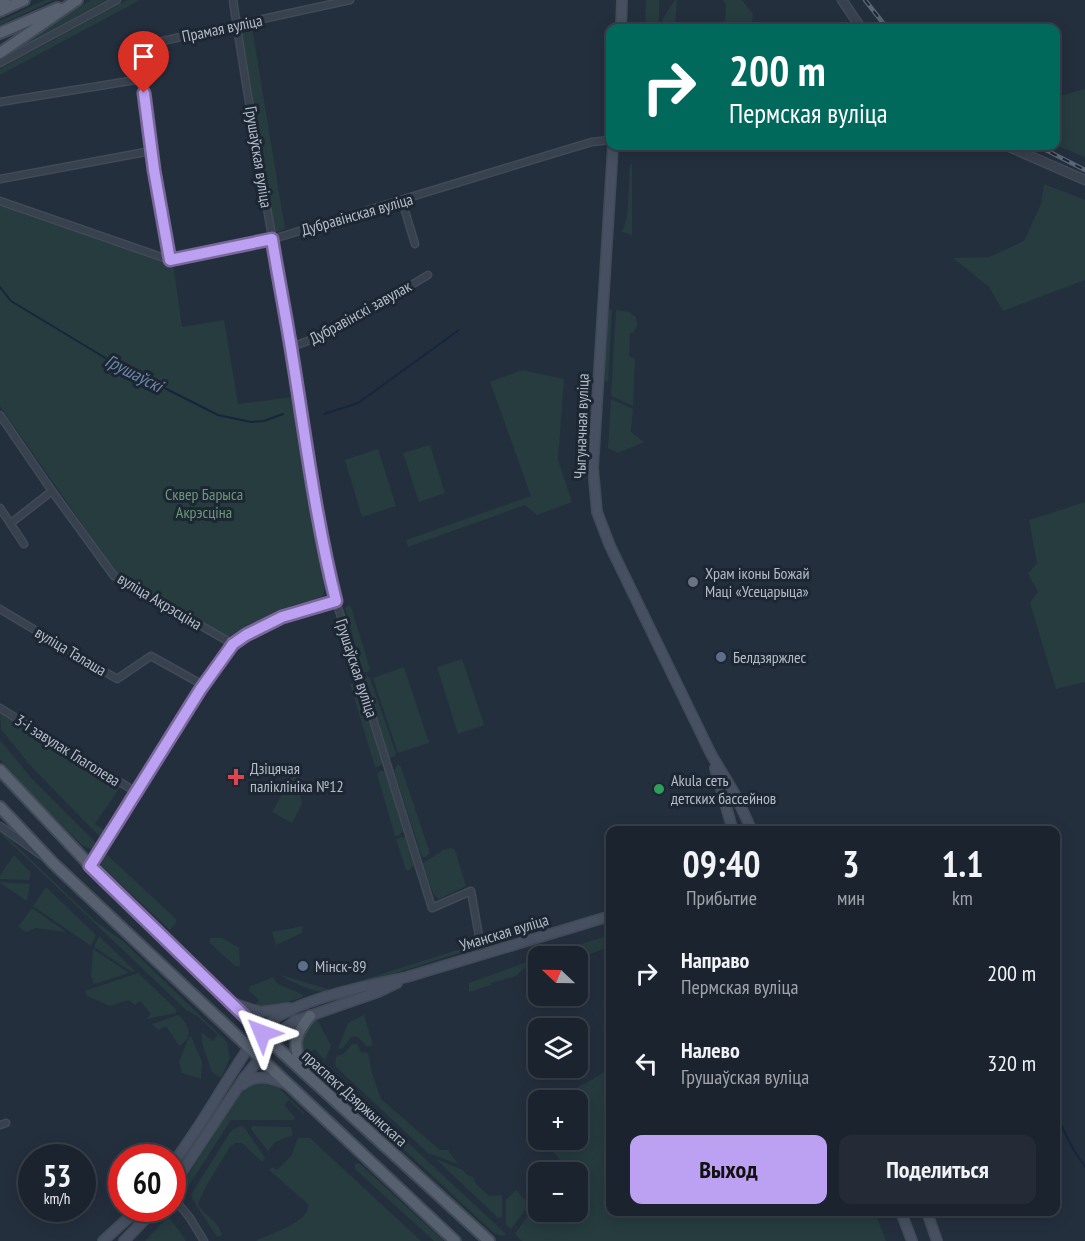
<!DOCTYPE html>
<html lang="ru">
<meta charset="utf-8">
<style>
:root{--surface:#1b232e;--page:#242b36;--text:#f1f3f6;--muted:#a0a4aa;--line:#39404a;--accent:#bca0f2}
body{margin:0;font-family:"PT Sans Narrow",sans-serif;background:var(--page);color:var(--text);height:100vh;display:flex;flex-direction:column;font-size:22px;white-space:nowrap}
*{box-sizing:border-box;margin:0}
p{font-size:20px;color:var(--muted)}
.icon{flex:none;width:33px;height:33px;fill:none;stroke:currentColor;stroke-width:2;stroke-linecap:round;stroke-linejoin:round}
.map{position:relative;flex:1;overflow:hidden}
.side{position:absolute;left:606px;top:826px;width:454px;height:390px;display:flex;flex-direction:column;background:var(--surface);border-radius:12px;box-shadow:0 3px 15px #0003,0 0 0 2px var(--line)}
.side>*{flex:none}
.guide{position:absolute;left:606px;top:24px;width:454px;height:126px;border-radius:12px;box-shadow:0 3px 15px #0003,0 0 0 2px var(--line);background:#00695c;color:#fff;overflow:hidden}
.needle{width:39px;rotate:292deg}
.controls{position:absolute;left:528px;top:946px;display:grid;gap:12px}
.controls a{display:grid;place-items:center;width:60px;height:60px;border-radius:12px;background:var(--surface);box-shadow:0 3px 15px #0003,0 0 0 2px var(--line);font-size:30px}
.speed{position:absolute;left:18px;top:1144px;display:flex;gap:12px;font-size:30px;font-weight:700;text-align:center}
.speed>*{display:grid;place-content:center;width:78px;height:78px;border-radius:50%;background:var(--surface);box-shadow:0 3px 15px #0003,0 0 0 2px var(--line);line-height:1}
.speed small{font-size:15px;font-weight:400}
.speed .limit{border:9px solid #d22;background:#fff;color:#111}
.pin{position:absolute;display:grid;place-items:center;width:51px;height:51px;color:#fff;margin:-62px -26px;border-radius:50% 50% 50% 0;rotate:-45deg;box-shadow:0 0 6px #0007}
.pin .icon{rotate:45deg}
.me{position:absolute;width:66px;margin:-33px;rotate:314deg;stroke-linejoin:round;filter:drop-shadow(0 0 4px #0008)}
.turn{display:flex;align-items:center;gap:21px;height:126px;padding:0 24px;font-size:27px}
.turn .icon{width:78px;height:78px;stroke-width:2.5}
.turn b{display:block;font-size:42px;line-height:51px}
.eta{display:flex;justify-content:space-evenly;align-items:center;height:102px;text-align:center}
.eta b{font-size:36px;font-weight:800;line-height:42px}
.action{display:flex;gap:12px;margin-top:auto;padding:12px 24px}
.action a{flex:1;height:69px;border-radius:12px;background:var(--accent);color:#111;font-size:24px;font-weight:800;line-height:69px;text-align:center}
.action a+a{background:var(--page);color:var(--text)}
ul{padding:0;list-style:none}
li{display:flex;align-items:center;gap:18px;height:90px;padding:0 24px}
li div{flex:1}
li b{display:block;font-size:22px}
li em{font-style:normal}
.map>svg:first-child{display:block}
.green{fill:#263c3f}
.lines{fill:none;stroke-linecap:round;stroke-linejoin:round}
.stream{stroke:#17263c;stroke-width:2}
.minor-casing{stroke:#414a57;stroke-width:9}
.tertiary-casing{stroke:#414a57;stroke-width:11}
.secondary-casing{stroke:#414a57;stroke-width:12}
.primary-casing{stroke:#414a57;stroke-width:14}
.minor{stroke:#38414e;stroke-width:6}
.tertiary{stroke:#38414e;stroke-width:8}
.secondary{stroke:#465061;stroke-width:9}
.primary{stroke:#56606e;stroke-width:10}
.rail-casing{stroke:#5a6575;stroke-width:4.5}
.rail{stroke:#1d2633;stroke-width:2;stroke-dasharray:7;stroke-linecap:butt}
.route-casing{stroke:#7a689d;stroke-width:15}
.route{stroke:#bca0f2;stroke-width:10}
.worship-dot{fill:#6b7280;stroke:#1d2633;stroke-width:2}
.service-dot{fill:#5c6f8a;stroke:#1d2633;stroke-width:2}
.health-dot{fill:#e0444e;stroke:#1d2633;stroke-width:2}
.leisure-dot{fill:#2e9e5b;stroke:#1d2633;stroke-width:2}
.labels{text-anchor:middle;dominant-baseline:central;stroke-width:6;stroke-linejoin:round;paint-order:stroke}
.street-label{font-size:16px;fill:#b4bcc9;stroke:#1d2633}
.park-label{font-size:16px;fill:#6b9a76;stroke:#1d2633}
.poi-label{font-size:16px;fill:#b4bcc9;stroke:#1d2633;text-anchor:start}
.water-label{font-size:18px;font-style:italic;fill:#6d86a8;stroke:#1d2633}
</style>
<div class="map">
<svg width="1085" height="1241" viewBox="0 0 1085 1241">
<rect width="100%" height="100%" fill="#242f3e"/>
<!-- green -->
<path class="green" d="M 45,0 L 53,0 L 0,25 L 0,21 Z
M 91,0 L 106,0 L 5,56 L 56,19 Z
M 127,0 L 140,0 L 0,75 L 0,69 Z
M 646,0 L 659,0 L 659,20 L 654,28 L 645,28 Z
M 675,0 L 677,0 L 675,28 L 664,28 L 662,20 Z
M 723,0 L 742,0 L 753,14 L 752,28 L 724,28 L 726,5 Z
M 252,27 L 285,229 L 274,233 L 242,29 Z
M 1085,89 L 1085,157 L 1056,145 L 1056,97 Z
M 641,146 L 714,147 L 719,150 L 643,149 Z
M 632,164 L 632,235 L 622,232 L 627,218 L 630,165 Z
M 1044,184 L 1085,200 L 1085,280 L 1003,311 L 989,287 L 953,258 L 989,257 L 1024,241 L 1041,204 Z
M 0,204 L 173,263 L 182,327 L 224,320 L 238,404 L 292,397 L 325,588 L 322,599 L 293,605 L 232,636 L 222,636 L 117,574 L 0,406 Z
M 610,309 L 612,309 L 608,382 L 606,381 L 605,377 L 608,313 Z
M 616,310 L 629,312 L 636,317 L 637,326 L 633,333 L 630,333 L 629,356 L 635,359 L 633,406 L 611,396 Z
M 522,370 L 564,379 L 558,460 L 572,502 L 537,515 L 525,505 L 408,547 L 406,540 L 531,496 L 490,382 Z
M 611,399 L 633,409 L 631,432 L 644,442 L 618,453 L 608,448 Z
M 430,445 L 445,493 L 419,502 L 403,453 Z
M 378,449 L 396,506 L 362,517 L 345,460 Z
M 1085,502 L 1085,682 L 1056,689 L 1030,603 L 1038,592 L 1028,574 L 1037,563 L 1029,520 Z
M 349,605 L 351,607 L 370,669 L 368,672 L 363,672 L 345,608 Z
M 462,659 L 484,725 L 458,734 L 437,667 Z
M 404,667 L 429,743 L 398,753 L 373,678 Z
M 367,676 L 370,678 L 396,753 L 395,756 L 390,758 L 387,752 L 364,681 Z
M 355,683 L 359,685 L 382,760 L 382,764 L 378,767 L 375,767 L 350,684 Z
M 0,710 L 40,738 L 120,787 L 95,824 L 107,832 L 102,839 L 28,763 L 1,729 Z
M 0,740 L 32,779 L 98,845 L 91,849 L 82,845 L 28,791 L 0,759 Z
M 398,764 L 401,767 L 430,853 L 425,857 L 422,857 L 421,854 L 394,770 Z
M 380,771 L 386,771 L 403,831 L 398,836 L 395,836 L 377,774 Z
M 294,774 L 296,775 L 302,804 L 292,823 L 272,812 Z
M 0,830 L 95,921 L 124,942 L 227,1042 L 230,1058 L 221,1078 L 212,1072 L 202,1043 L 201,1032 L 213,1041 L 218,1035 L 196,1015 L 186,1010 L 0,833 Z
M 402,837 L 406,838 L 414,865 L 408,871 L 406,870 L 396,839 Z
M 451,848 L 455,850 L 466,886 L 439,899 L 434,895 L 422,864 L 443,850 Z
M 102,850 L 176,919 L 176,922 L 170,930 L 102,867 L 99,859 Z
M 14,855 L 31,873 L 29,880 L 0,879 L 0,875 Z
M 0,882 L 30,884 L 27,901 L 0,883 Z
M 46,887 L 96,935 L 91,946 L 33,906 Z
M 32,908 L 66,932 L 36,928 L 26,932 L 18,927 Z
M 303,926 L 302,933 L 276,945 L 272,932 Z
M 610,935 L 610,947 L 578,958 L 568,957 L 565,949 Z
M 99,936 L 135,971 L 132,972 L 94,947 Z
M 210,938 L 222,938 L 239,948 L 240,966 L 235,966 L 209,942 Z
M 470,946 L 472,949 L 332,993 C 320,994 290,983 281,975 L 331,990 Z
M 93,949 L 129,973 L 94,984 L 91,976 Z
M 538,958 L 538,963 L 523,969 L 516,976 L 491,983 L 491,985 L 469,992 L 469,983 Z
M 138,973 L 176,1009 L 176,1013 L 146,1019 L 151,1014 L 140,1001 L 135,1005 L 128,1000 L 110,1006 L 87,996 L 85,991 Z
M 273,977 L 278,984 L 302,994 L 303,997 L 267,1009 L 253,1007 L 259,1000 L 249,991 L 249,987 Z
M 178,1015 C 189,1025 195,1036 179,1046 L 166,1026 L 158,1030 L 152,1024 Z
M 364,1015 L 373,1045 L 367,1047 C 355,1033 353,1032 343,1048 L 338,1049 L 348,1023 Z
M 316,1017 L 331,1046 L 325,1060 L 314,1049 L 308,1056 L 322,1069 L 333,1073 L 506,1234 L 502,1236 L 494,1233 L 302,1055 C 299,1034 299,1030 316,1017 Z
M 191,1036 L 202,1062 L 201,1079 L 182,1073 L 179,1062 L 189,1037 Z
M 352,1044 L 357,1044 L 361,1052 L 368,1053 L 372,1073 L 381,1099 L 440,1150 L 448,1150 L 458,1164 L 428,1153 L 335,1066 L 336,1057 L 345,1053 Z
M 610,1069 L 610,1212 L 875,1212 L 886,1241 L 522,1241 L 515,1234 L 538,1201 L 538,1212 L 578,1212 L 578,1173 L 559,1173 L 564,1165 L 544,1140 L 578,1140 L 578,1101 L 554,1101 Z
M 259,1080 L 276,1085 L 304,1113 L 304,1115 L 289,1100 L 284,1105 L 295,1117 L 294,1120 L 231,1120 L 184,1193 L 181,1193 L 180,1190 L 182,1184 L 241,1092 L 251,1083 Z
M 241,1126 L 244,1127 L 265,1158 L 262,1162 L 242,1143 L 235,1143 L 230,1147 L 206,1186 L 198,1204 C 204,1216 220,1222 222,1235 L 217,1237 L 191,1197 L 192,1193 L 229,1134 L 233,1129 Z
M 252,1126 L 291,1127 L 293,1135 L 275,1142 L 268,1151 L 251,1129 Z
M 298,1138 L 310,1138 L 421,1241 L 256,1241 C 270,1234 311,1222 308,1204 L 269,1170 L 272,1167 L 277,1170 L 291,1156 Z
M 436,1159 L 463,1170 L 467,1175 L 473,1177 L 476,1184 L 489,1196 L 502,1195 L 502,1217 L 498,1218 Z
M 359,1163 L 444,1241 L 434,1241 L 355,1169 L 355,1164 Z
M 516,1190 L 528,1203 L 527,1208 L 511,1229 L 506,1225 L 506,1200 Z
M 170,1218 L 186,1241 L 145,1241 L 166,1219 Z"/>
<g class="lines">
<!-- stream -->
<path class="stream" d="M 0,287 L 11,301 L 107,359 L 218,415 L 251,422 L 264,421 L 283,414
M 324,414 L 358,403 L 459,330
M 1056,1115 L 1073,1149 L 1085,1167"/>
<!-- minor casing -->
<g class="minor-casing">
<path id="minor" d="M 233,0 C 250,115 271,231 291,345 C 306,431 315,516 336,601 L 432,908 L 471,891 L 482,953
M 0,63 L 117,0
M 0,102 L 142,79
M 0,179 L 151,151
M 0,201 L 170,260 L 260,243 L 575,147 L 592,142 L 610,140
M 402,201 L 415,244
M 170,260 L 154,170 L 138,58 L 144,45 L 350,0
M 291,347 C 341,331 384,301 428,275
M 0,415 L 52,491 L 114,576 L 233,644
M 0,508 L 24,544
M 11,523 L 52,491
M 0,609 L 117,679 L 151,656 L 203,685
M 0,708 L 136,792
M 0,826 L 41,855
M 90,866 L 200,690 L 233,644 L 246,635 L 282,617 L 336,601
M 0,1125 L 6,1123
M 172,1196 L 190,1218 L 204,1241"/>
</g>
<!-- tertiary casing -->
<g class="tertiary-casing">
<path id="tertiary" d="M 842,0 L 861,28
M 1007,146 L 1085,180"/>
</g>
<!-- secondary casing -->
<g class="secondary-casing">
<path id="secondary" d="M 621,28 L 622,0
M 613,146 L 593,468 L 597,512 L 610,546 L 711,754 L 736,796 L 752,831
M 715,768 L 733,831
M 232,1003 L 260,1012 L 289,1008
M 242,1085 C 256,1073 271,1078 286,1084
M 172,1165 C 189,1141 205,1117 220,1092 C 236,1068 255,1031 279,1016 C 310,997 371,985 407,977 L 610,916
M 172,1187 L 244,1078 L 284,1029 L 295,1021 L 378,992 L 397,983
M 901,1212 L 912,1241
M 927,1212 L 937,1241
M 103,1241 L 138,1209
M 124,1241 L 155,1209"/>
</g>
<!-- primary casing -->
<g class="primary-casing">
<path id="primary" d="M 0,1 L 5,0
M 0,11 L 24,0
M 0,33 L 58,8
M 0,53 L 77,0
M 0,770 L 99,875 L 272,1043 L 489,1241
M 0,807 L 54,864 L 455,1241
M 303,1069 C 292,1044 294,1036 310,1016"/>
</g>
<!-- minor -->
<use href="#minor" class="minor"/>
<!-- tertiary -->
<use href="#tertiary" class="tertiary"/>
<!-- secondary -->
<use href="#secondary" class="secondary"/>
<!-- primary -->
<use href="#primary" class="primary"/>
<!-- rail casing -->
<g class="rail-casing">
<path id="rail" d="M 865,0 L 887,28
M 1038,146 L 1085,170"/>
</g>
<!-- rail -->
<use href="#rail" class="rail"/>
</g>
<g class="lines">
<!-- route casing -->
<g class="route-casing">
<path id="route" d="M 144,93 L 154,170 L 170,260 L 272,239 C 278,276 285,311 291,348 C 305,433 315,517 336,601 L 282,617 L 246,635 L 233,644 L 200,690 L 90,866 L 262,1033"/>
</g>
<!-- route -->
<use href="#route" class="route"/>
</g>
<!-- markers -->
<circle class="worship-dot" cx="693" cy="582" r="6"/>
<g class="service-dot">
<circle cx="721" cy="657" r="6"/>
<circle cx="303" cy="966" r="6"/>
</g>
<path class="health-dot" d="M233 768h6v6h6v6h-6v6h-6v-6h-6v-6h6z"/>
<circle class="leisure-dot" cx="659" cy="789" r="6"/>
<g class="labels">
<!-- street labels -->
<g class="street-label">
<text transform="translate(222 28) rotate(-12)">Прамая вуліца</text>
<text transform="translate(259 157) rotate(81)">Грушаўская вуліца</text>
<text transform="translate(357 214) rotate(-16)">Дубравінская вуліца</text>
<text transform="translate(360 312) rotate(-29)">Дубравінскі завулак</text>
<text transform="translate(581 426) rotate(-88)">Чыгуначная вуліца</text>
<text transform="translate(160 601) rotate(31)">вуліца Акрэсціна</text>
<text transform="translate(71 651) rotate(31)">вуліца Талаша</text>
<text transform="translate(357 668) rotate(72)">Грушаўская вуліца</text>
<text transform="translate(68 750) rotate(32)">3-і завулак Глаголева</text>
<text transform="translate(504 932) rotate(-17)">Уманская вуліца</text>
<text transform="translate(355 1098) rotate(42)">праспект Дзяржынскага</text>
</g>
<!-- park labels -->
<g class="park-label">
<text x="204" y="494">Сквер Барыса<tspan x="204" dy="18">Акрэсціна</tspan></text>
</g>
<!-- poi labels -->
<g class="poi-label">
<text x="705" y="573">Храм іконы Божай<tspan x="705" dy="18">Маці «Усецарыца»</tspan></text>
<text x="733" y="657">Белдзяржлес</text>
<text x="250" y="768">Дзіцячая<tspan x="250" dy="18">паліклініка №12</tspan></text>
<text x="671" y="780">Akula сеть<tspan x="671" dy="18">детских бассейнов</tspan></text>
<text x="315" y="966">Мінск-89</text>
</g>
<!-- water labels -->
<g class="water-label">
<text transform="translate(134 373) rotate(27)">Грушаўскі</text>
</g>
</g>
</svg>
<div class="controls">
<a><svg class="needle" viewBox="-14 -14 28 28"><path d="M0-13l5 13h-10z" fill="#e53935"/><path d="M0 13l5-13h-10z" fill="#a0a4aa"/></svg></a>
<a><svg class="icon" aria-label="layers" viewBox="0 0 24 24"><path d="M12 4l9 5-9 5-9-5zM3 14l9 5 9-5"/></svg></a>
<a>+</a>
<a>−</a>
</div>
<div class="speed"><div>53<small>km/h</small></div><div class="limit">60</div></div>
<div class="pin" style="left:144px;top:93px;background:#d93025"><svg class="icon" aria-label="arrive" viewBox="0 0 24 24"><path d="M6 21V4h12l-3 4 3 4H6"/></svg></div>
<svg class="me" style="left:262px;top:1033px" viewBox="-20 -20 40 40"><path d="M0-17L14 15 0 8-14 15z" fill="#bca0f2" stroke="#fff" stroke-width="4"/></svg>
<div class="guide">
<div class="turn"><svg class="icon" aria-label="right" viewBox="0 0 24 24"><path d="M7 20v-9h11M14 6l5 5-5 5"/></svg><div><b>200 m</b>Пермская вуліца</div></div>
</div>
<section class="side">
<div class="eta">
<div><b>09:40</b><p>Прибытие</p></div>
<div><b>3</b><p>мин</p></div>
<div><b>1.1</b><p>km</p></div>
</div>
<ul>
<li><svg class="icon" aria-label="right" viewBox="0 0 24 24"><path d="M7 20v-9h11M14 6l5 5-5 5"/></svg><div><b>Направо</b><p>Пермская вуліца</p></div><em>200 m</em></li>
<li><svg class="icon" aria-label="left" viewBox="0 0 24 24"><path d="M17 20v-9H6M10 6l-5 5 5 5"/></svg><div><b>Налево</b><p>Грушаўская вуліца</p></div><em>320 m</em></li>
</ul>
<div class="action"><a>Выход</a><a>Поделиться</a></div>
</section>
</div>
